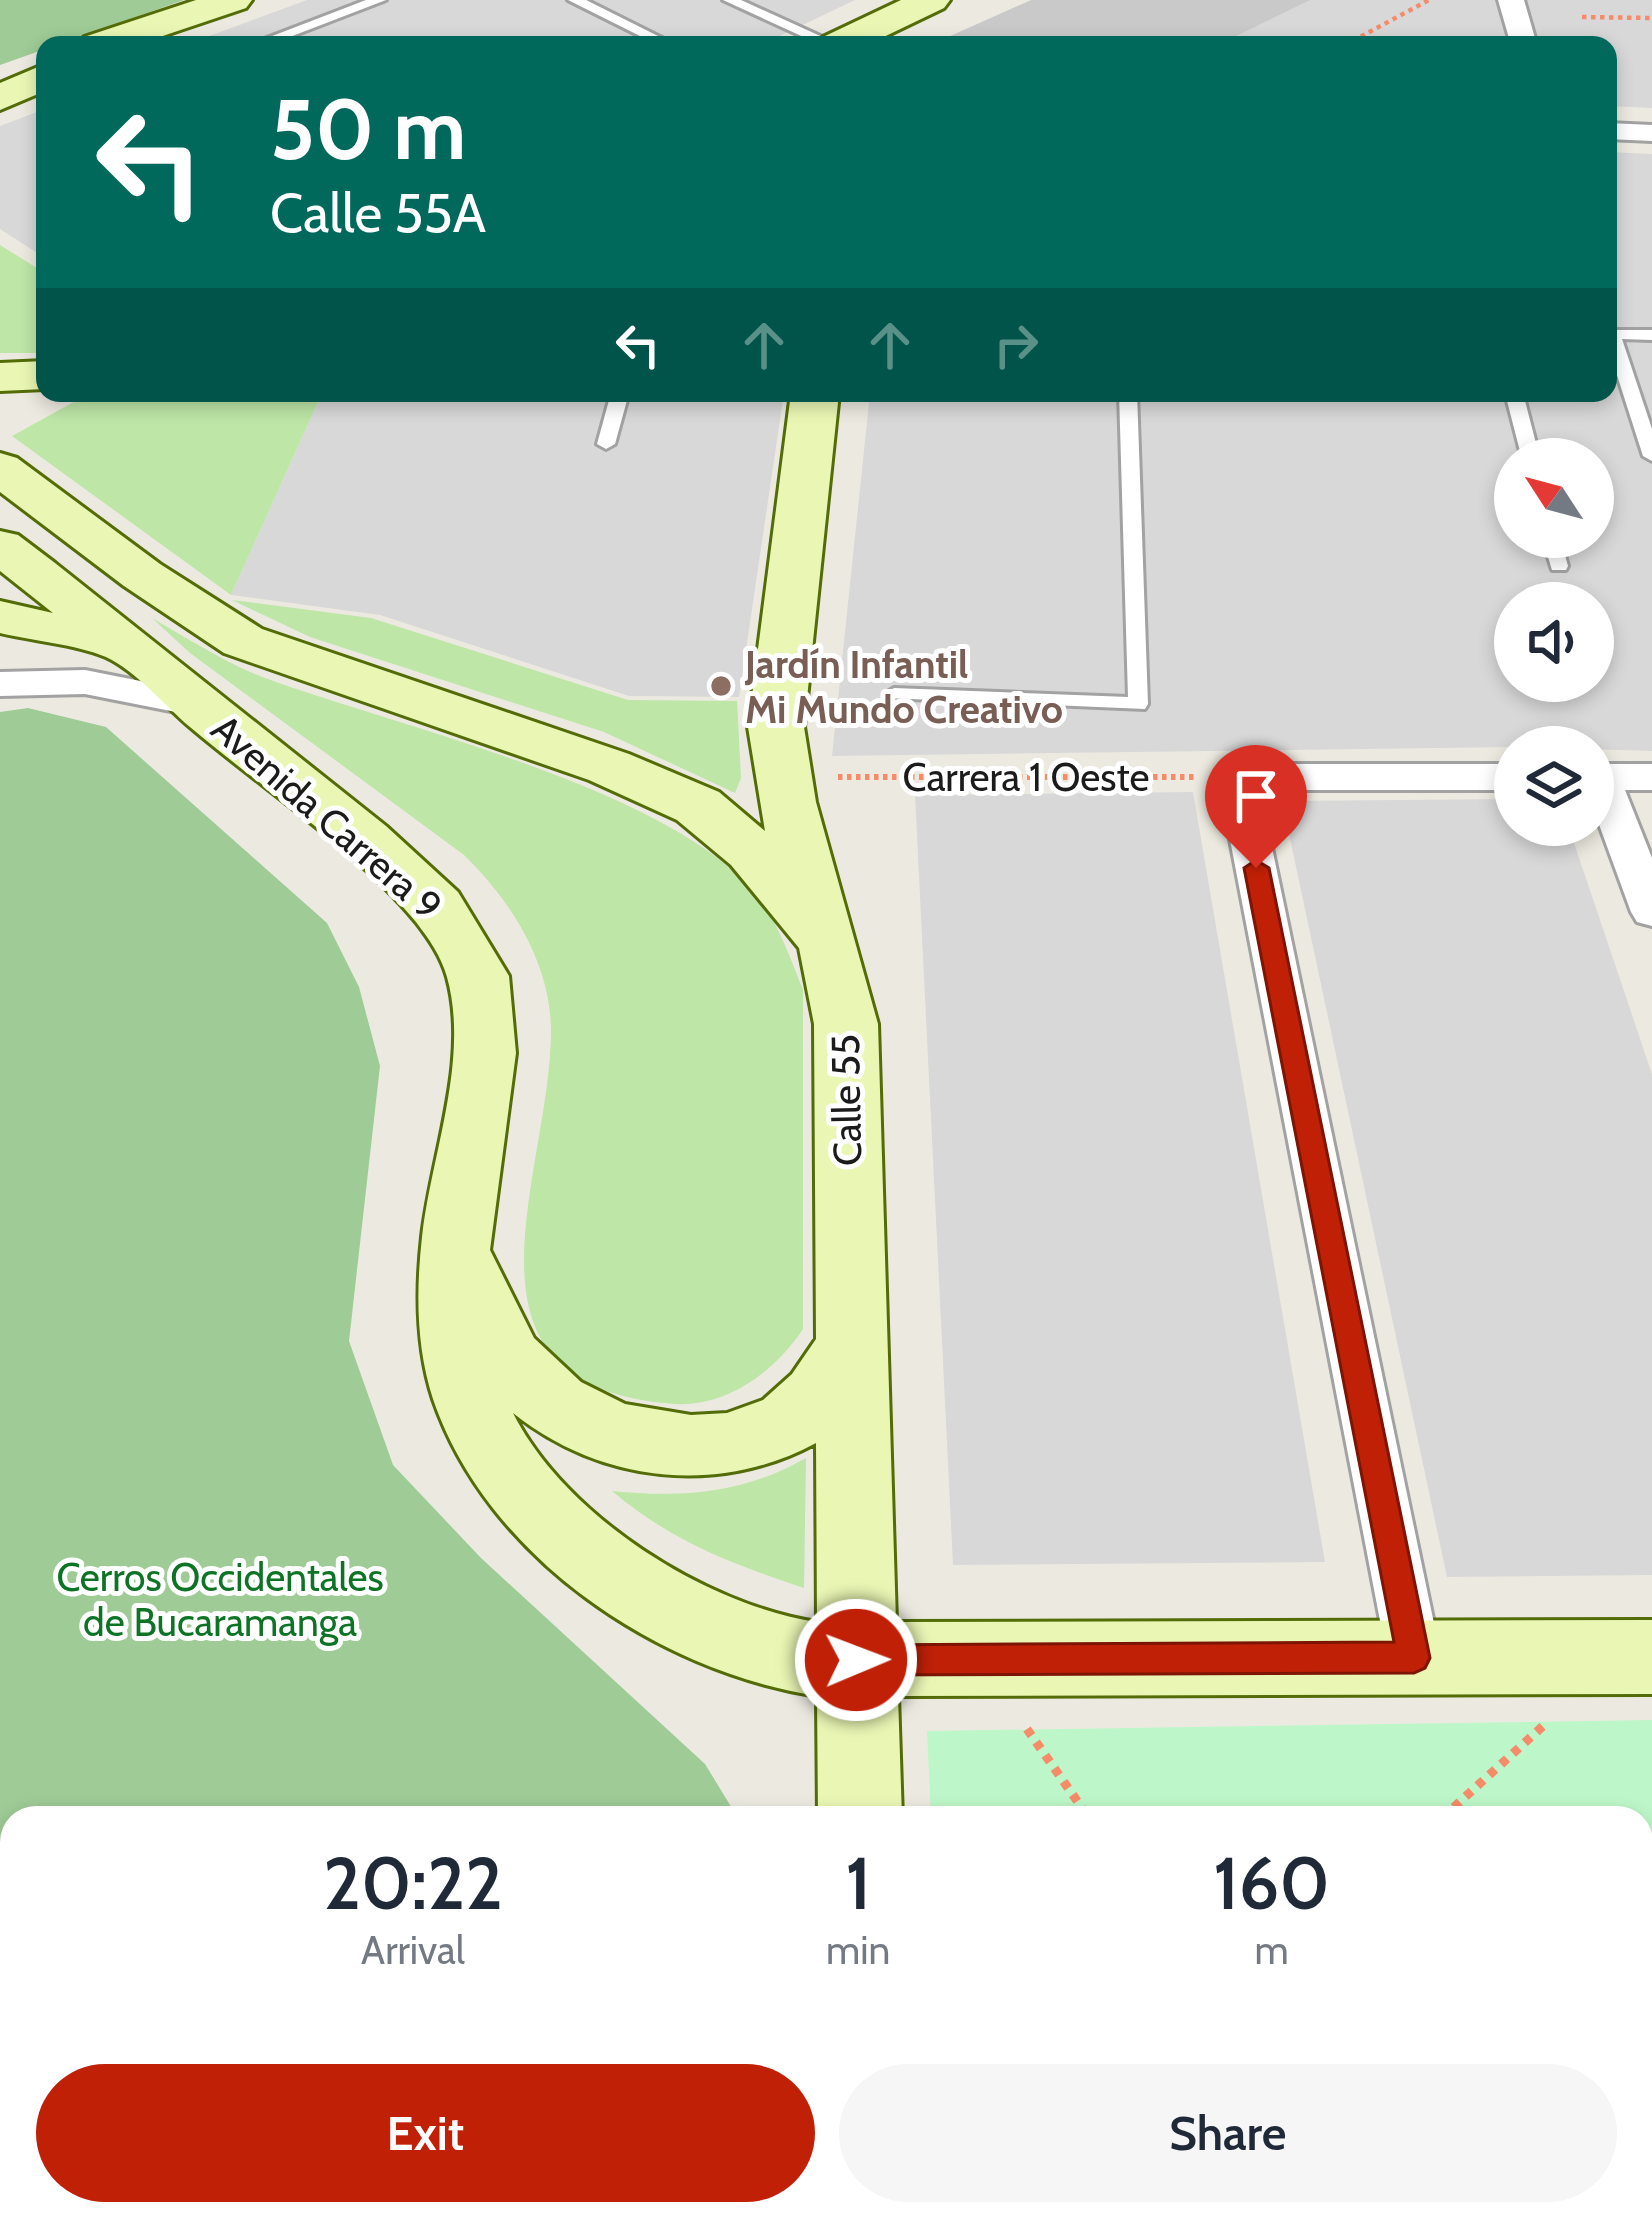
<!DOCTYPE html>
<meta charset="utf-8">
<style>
:root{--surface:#fff;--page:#f6f6f7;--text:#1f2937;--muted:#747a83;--accent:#c02006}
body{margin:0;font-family:Cabin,sans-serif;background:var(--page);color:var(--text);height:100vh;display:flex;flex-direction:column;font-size:45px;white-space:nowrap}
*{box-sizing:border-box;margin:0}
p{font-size:39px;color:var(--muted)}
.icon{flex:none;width:66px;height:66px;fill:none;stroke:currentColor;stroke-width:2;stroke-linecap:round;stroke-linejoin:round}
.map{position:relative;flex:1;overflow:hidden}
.details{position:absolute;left:0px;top:1806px;width:1653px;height:420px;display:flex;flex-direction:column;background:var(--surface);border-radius:36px 36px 0 0;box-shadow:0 6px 18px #0003}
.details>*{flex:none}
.top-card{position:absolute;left:36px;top:36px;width:1581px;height:366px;border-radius:24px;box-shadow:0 6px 18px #0003;background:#00695c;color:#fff;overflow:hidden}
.needle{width:78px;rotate:306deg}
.tools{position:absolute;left:1494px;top:438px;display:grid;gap:24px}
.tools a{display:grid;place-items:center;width:120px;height:120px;border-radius:50%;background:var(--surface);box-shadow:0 6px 18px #0003;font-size:60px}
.pin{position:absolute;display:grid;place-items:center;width:102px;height:102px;color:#fff;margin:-123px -51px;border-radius:50% 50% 50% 0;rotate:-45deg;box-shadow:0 0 12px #0007}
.pin .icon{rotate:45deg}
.me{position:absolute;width:132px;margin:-66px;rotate:89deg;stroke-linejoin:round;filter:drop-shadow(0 0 9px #0008)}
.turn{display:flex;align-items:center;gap:42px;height:252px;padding:0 36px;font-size:54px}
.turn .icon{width:156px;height:156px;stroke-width:2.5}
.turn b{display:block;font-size:84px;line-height:102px}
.lanes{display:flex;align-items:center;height:114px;padding:0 36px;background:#0003;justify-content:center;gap:60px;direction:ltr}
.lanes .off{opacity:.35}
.eta{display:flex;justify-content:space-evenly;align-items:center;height:204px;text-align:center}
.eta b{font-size:72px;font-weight:600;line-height:84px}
.primary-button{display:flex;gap:24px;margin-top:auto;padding:24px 36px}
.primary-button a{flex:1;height:138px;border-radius:72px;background:var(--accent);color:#fff;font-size:48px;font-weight:600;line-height:138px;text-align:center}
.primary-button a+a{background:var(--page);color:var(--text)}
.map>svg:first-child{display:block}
.residential{fill:#d9d8d8;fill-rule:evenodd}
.religious{fill:#c9c9c9}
.grass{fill:#bde6a7}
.forest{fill:#9ecb96}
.park{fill:#bdf7c9}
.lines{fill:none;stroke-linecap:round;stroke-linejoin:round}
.lane-casing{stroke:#a2a2a2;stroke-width:6}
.street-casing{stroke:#a2a2a2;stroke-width:6}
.secondary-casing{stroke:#536c08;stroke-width:6}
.path-far2{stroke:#f58b69;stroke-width:4.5;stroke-dasharray:4.5 4.5;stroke-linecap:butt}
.path-far1{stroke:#f58b69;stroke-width:6;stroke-dasharray:4.5 4.5;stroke-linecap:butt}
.path{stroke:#f58b69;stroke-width:9;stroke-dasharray:8 8;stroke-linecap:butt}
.lane{fill:#fff;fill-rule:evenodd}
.street{fill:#fff;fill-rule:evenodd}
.secondary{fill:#eaf7b4;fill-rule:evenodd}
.route{fill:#c02006;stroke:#7d1504;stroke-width:3}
.education-dot{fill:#8d6e63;stroke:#fff;stroke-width:4.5}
.labels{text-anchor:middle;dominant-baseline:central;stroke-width:10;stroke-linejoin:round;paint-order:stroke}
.education-label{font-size:39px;font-weight:bold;fill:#785e54;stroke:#fff;text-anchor:start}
.street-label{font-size:39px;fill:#1b1b1b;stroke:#fff}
.park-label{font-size:39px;fill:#0e7425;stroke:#fff}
</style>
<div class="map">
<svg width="1652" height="2226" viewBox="0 0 1652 2226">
<rect width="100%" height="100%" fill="#eceae0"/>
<!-- residential -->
<path class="residential" d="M 307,0 L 855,0 L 761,45 L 185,45 Z
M 1307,0 L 1652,0 L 1652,108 L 1608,106 L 1608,45 L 1217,45 Z
M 45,109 L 45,258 L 0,229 L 0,126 Z
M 1608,152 L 1652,154 L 1652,751 L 1515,747 L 832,756 L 870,393 L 1608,393 ZM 1515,459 L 1593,459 L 1593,537 L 1515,537 ZM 1515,603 L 1593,603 L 1593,681 L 1515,681 Z
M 322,393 L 784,393 L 739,697 L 629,696 L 380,615 L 231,595 Z
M 1193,792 L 1325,1562 L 953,1565 L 915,795 Z
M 1515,799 L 1515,825 L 1568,825 L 1652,1074 L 1652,1575 L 1447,1577 L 1282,801 Z
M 1641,2080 L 1652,2080 L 1652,2226 L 947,2226 L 947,2214 L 1641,2214 Z"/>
<!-- religious -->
<path class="religious" d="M 1031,0 L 1310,0 L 1218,45 L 930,45 Z"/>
<!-- grass -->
<path class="grass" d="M 0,245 L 45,273 L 45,353 L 0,353 Z
M 90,393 L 322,393 L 231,595 L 12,436 Z
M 232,600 L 371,618 L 628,700 L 737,701 L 741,778 L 735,793 L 604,732 L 310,637 Z
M 152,618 C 189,639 225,663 265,678 C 399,727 652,784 748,885 C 775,913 789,955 803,990 L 803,1329 C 775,1371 728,1407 675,1404 C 439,1387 550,1179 551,1032 C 551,963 511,901 464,855 L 190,653 Z
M 806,1458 L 804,1588 C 732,1564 671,1541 612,1491 C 683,1498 743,1494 806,1458 Z"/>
<!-- forest -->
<path class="forest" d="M 0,0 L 184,0 L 0,65 Z
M 28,708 L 106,727 L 327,923 L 359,987 L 380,1066 L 349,1341 L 393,1465 L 481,1558 L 705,1764 L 738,1818 L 12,1818 L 12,2214 L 805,2214 L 805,2226 L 0,2226 L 0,712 Z"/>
<!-- park -->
<path class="park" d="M 1652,1720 L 1652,2080 L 1641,2080 L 1641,1818 L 931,1818 L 927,1731 Z"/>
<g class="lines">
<!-- lane casing -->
<g class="lane-casing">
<path id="lane" d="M 366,0 L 386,0 L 269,45 L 249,45 Z
M 568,0 L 586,0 L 676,45 L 658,45 Z
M 723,0 L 741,0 L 840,45 L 821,45 Z
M 1608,330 L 1652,330 L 1652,340 L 1622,339 L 1652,429 L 1652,461 L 1643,456 L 1608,347 Z
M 611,393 L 629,393 L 615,444 L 606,449 L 597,444 Z
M 1119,393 L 1137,393 L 1148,704 L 1145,709 L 887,698 L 884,694 L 894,688 L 1128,697 Z
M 1505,393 L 1523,393 L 1540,459 L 1522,459 Z
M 1542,537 L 1560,537 L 1568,566 L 1566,570 L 1552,570 Z"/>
</g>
<!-- street casing -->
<g class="street-casing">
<path id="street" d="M 1498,0 L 1524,0 L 1537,45 L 1511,45 Z
M 1608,123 L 1652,125 L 1652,141 L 1608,139 Z
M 85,670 L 196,692 L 215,704 L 196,716 L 85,694 L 0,696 L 0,672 Z
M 1238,764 L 1515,764 L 1515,790 L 1260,790 L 1441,1657 L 1433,1675 L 1414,1682 L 1395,1675 L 1387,1657 L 1218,777 L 1224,768 Z
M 1593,764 L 1652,764 L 1652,790 L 1625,790 L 1652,858 L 1652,926 L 1637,922 L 1631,912 L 1593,808 Z"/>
</g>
<!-- secondary casing -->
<g class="secondary-casing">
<path id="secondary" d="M 196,0 L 252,0 L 246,8 L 136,45 L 79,45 L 84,37 Z
M 901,0 L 950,0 L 944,8 L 867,45 L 818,45 L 823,37 Z
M 45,64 L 45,91 L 0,110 L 0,83 Z
M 45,361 L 45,389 L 0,391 L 0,363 Z
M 791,393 L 839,393 L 804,727 L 816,802 L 878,1024 L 896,1622 L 1652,1620 L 1652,1694 L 898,1696 L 902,1818 L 818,1818 L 817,1696 C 657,1671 487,1557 433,1399 C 416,1347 416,1291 422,1237 C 431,1155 470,1060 447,977 C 441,956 429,939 416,922 C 354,847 264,790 190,727 C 165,706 135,670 106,657 C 75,644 33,641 0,633 L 0,601 L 53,613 L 0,571 L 0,531 L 18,535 L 55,563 L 386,826 L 458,892 L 509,976 L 516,1053 L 490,1250 L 534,1338 L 581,1382 L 625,1404 L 691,1415 L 727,1413 L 763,1400 L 792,1374 L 816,1339 L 814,1024 L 799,948 L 731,865 L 677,820 L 589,780 L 224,653 L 124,586 L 0,492 L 0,453 L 17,458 L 160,564 L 262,629 L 629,754 L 719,792 L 765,831 L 748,727 ZM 513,1413 C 600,1483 719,1496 816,1443 L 817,1622 C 705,1605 565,1516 513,1413 Z
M 823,2214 L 917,2214 L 917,2226 L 823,2226 Z"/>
</g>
<!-- path-far2 -->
<path class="path-far2" d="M 1582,17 L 1652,18
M 1345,45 L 1429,0"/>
<!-- path-far1 -->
<path class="path-far1" d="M 838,777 L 1195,777"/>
<!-- path -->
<path class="path" d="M 1027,1729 L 1089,1818
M 1442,1818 L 1543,1726
M 1641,1877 L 1652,1877
M 1641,2080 L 1652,2080"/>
<!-- lane -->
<use href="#lane" class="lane"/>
<!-- street -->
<use href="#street" class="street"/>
<!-- secondary -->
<use href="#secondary" class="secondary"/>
</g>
<!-- route -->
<path class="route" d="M 1256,860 L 1269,868 L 1430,1658 L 1425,1668 L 1414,1673 L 856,1675 L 844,1671 L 839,1660 L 844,1649 L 856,1645 L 1394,1642 L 1244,868 Z"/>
<!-- markers -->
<circle class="education-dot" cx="721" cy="686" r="12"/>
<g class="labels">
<!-- education labels -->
<g class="education-label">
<text x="745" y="664">Jardín Infantil<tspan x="745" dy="45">Mi Mundo Creativo</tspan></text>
</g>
<!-- street labels -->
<g class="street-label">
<text x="1026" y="777">Carrera 1 Oeste</text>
<text transform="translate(327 817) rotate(41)">Avenida Carrera 9</text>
<text transform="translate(846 1100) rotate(-91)">Calle 55</text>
</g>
<!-- park labels -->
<g class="park-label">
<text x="220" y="1577">Cerros Occidentales<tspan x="220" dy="45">de Bucaramanga</tspan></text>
</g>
</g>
</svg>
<div class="tools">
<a><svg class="needle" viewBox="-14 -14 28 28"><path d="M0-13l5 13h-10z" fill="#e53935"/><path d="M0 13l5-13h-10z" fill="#747a83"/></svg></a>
<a><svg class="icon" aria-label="sound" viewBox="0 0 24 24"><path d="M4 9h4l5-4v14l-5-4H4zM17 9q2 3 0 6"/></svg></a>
<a><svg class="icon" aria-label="layers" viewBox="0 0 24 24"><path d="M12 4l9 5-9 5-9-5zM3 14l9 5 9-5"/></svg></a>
</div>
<div class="pin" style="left:1256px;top:868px;background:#d93025"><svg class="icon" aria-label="arrive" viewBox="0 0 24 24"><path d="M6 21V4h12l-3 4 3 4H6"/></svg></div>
<svg class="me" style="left:856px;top:1660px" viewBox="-20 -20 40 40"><circle r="17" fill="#c02006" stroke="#fff" stroke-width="3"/><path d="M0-11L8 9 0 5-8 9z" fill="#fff"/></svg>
<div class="top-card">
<div class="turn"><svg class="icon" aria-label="left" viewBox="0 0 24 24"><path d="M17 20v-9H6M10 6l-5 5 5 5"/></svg><div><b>50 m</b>Calle 55A</div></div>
<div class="lanes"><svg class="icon" aria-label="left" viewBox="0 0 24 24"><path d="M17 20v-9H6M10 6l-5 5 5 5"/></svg><svg class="icon off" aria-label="ahead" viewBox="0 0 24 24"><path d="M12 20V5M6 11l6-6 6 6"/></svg><svg class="icon off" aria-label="ahead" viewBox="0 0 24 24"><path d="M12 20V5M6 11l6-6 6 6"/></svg><svg class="icon off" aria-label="right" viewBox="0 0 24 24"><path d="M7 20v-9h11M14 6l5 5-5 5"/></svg></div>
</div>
<section class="details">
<div class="eta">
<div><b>20:22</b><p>Arrival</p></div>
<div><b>1</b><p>min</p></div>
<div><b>160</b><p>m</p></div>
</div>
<div class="primary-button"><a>Exit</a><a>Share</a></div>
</section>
</div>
